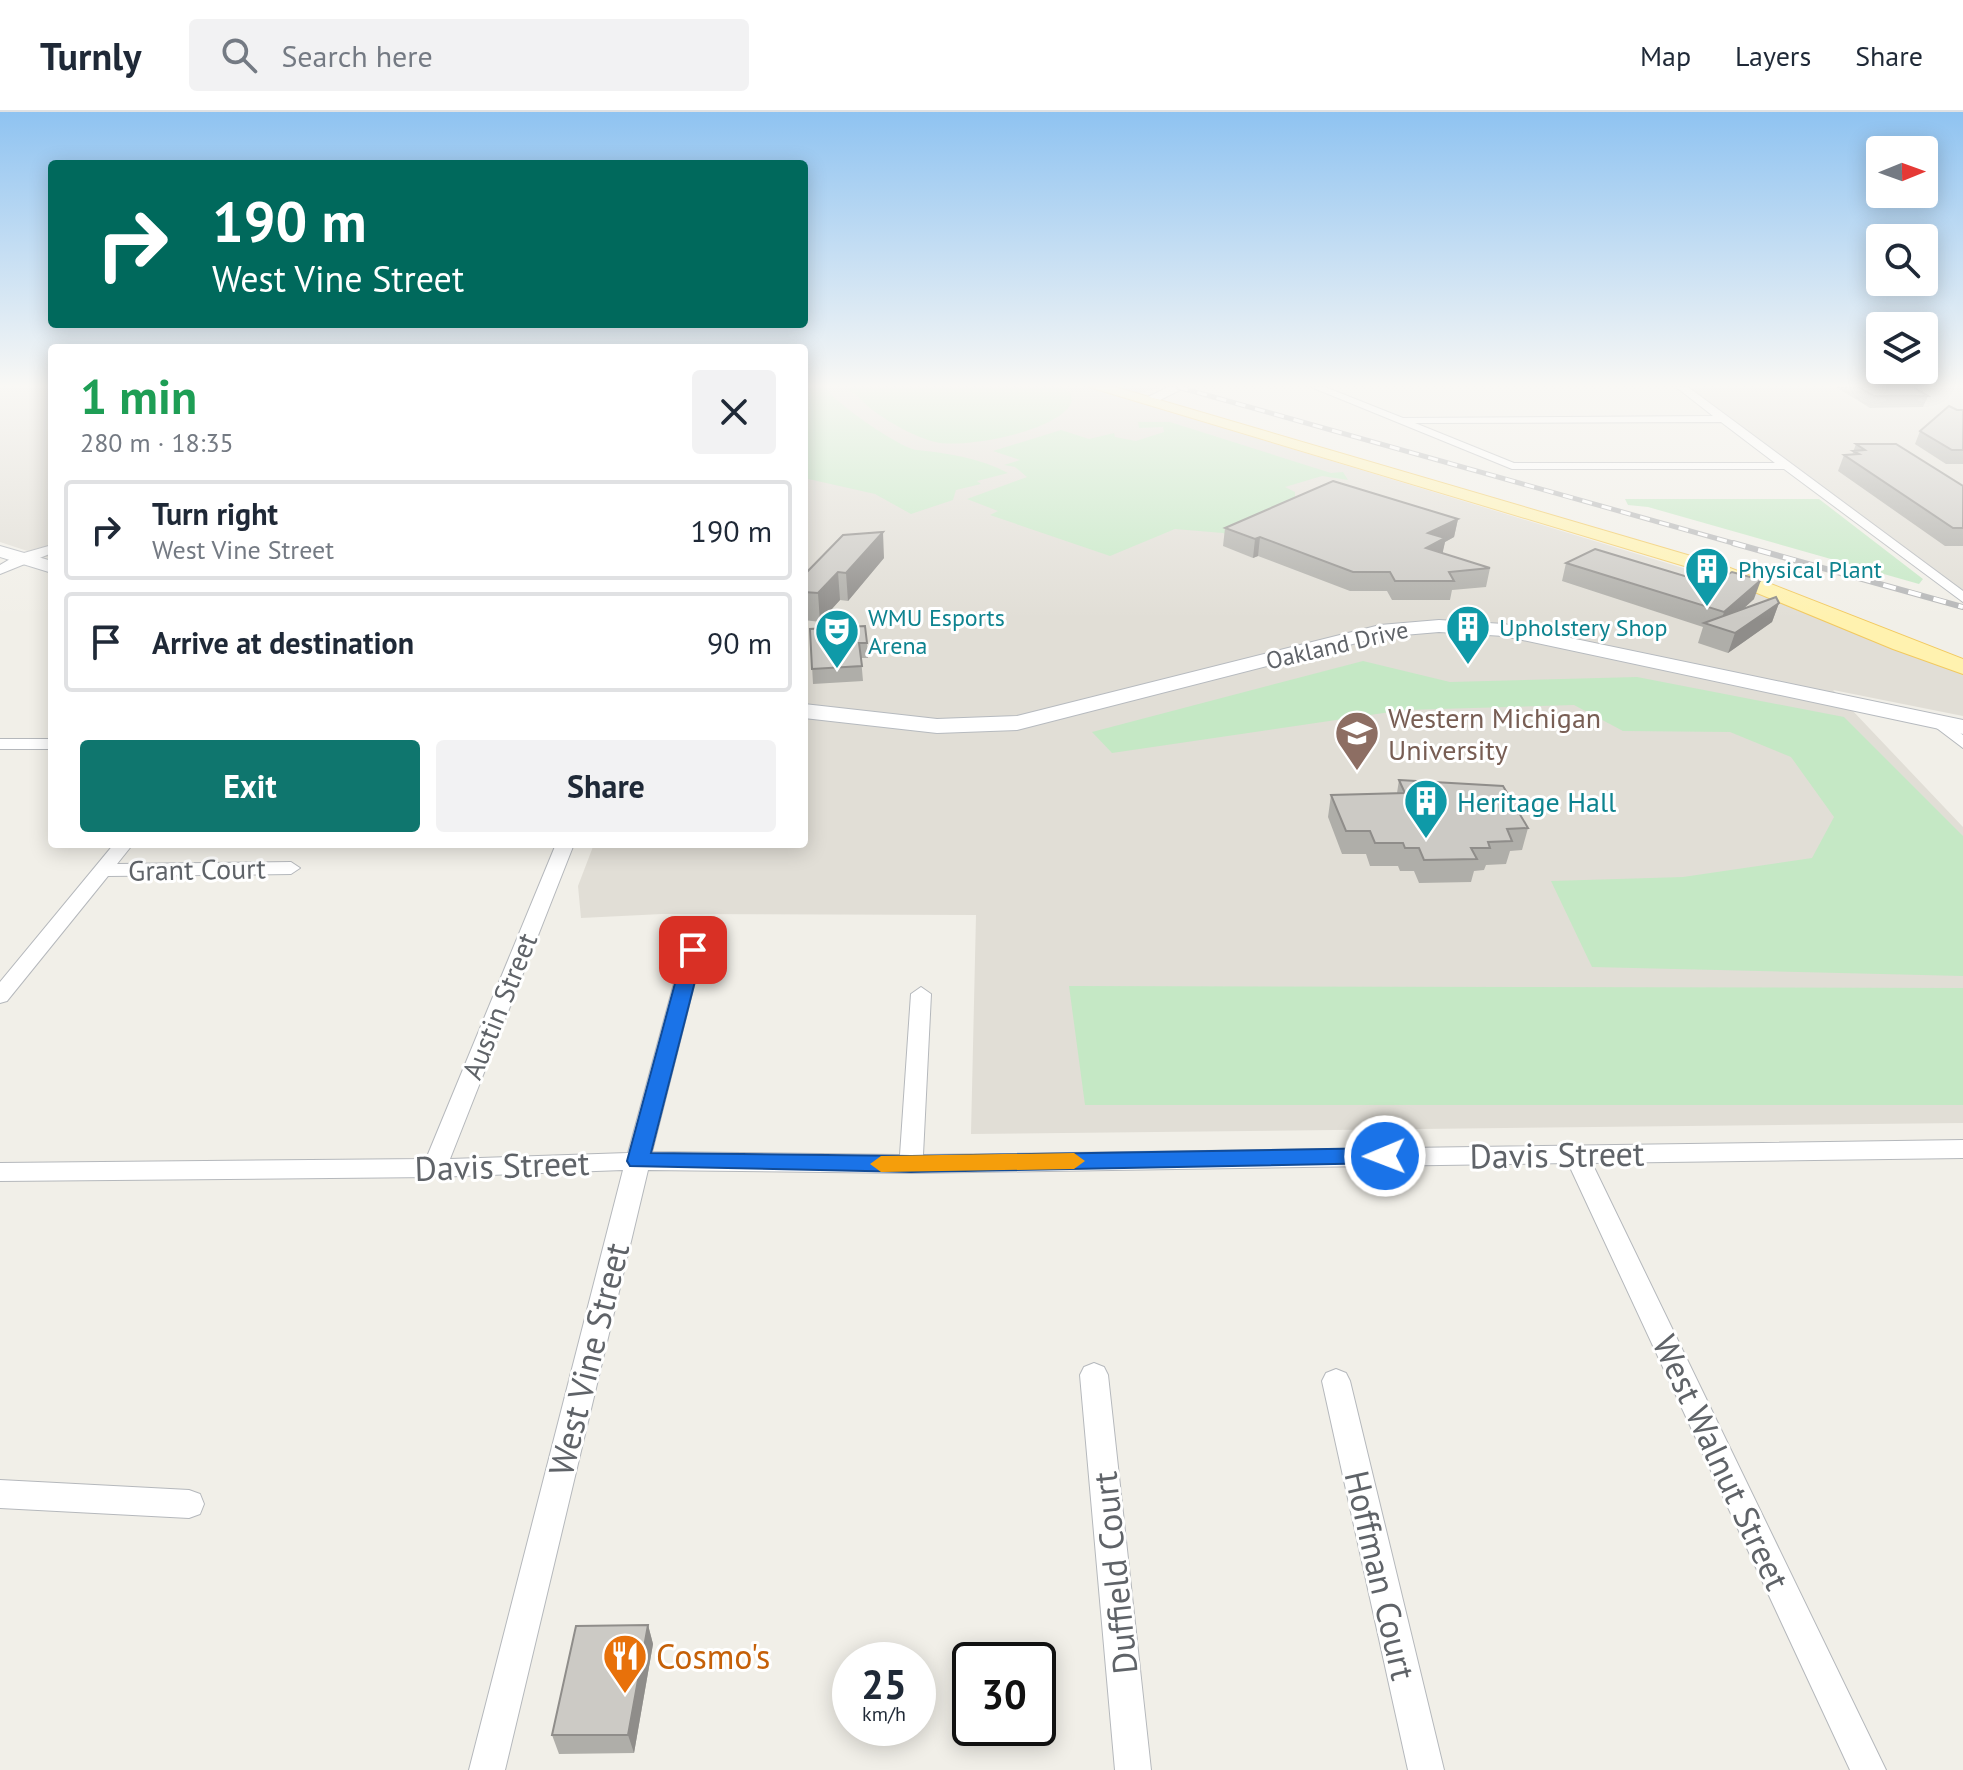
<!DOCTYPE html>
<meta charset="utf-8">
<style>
:root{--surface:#fff;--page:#f2f2f3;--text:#1f2937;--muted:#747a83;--line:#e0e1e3;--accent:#0f766e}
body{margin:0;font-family:"PT Sans",sans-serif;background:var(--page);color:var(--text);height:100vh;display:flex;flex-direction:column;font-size:30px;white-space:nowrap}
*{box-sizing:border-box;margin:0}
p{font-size:26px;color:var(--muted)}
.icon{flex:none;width:44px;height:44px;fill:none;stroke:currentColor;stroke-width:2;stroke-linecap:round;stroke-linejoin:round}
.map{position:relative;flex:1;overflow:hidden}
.side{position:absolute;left:48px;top:232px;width:760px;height:504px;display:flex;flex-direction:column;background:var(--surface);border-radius:8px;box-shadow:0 4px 20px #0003}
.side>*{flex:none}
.top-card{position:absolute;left:48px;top:48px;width:760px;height:168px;border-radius:8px;box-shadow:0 4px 20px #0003;background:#00695c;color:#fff;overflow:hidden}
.needle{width:52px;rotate:89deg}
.fabs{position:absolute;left:1866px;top:24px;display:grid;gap:16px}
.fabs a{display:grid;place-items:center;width:72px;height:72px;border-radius:8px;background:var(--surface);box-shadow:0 4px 20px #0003;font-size:40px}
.speed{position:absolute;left:832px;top:1530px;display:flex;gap:16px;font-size:40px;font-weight:700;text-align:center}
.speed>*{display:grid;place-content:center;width:104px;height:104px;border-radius:50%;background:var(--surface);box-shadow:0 4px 20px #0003;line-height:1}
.speed small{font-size:20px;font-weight:400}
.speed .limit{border:4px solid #111;border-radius:12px;background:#fff;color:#111}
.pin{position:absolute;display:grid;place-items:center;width:68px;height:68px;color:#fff;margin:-34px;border-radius:16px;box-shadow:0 4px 12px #0006}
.me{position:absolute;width:88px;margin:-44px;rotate:269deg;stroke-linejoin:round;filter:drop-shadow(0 0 6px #0008)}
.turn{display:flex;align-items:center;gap:28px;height:168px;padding:0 32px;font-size:36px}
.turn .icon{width:104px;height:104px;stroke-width:2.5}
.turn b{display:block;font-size:56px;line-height:68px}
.round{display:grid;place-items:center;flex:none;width:84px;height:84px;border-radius:8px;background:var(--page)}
.overview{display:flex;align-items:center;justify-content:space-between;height:136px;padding:0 32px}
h1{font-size:48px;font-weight:700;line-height:60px;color:#1e9e55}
.button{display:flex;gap:16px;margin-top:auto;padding:16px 32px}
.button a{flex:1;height:92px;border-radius:8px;background:var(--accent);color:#fff;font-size:32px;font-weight:700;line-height:92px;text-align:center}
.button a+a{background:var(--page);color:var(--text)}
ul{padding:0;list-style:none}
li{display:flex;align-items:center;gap:24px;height:100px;margin:0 16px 12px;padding:0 16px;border:4px solid var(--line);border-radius:8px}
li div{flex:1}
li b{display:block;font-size:30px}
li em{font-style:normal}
header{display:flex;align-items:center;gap:48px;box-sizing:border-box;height:112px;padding:0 40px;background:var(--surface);border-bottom:2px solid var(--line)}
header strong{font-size:38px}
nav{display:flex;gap:44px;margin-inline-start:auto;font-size:28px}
.search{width:560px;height:72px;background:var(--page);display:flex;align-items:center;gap:20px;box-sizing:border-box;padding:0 28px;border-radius:8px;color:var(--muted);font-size:30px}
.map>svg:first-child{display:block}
.education{fill:#e1ded6}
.green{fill:#c5e8c5}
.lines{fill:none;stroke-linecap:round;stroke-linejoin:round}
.minor-casing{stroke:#b5b8bc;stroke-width:2}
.tertiary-casing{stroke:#b5b8bc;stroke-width:2}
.secondary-casing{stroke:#b6babf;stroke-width:2}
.primary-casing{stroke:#f2c960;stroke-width:2}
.minor{fill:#fff;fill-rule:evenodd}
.tertiary{fill:#fff;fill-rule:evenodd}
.secondary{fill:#fff;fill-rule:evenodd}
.primary{fill:#fff2af;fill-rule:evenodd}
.rail-far1-casing{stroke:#b6b7b8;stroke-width:5}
.rail-casing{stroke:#b6b7b8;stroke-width:6}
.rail-far1{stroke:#fff;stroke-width:3;stroke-dasharray:10;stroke-linecap:butt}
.rail{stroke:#fff;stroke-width:4;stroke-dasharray:13;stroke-linecap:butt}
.wall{fill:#afaea9}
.shaded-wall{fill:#8f8d8a}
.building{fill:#cccac5;stroke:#8f8d8a;stroke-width:2}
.route{fill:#1a73e8;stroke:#114b97;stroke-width:2}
.slow{fill:#f59e0b}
.labels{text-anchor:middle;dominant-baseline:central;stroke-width:6;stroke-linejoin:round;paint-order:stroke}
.far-culture-label{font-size:24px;fill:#0d838f;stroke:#fff;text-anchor:start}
.far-street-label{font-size:24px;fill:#5f6368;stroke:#fff}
.education-label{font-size:28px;fill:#785e54;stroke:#fff;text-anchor:start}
.culture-label{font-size:28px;fill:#0d838f;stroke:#fff;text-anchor:start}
.street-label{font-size:28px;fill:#5f6368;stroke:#fff}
.near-street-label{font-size:34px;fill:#5f6368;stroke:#fff}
.near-food-label{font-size:34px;fill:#c56008;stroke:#fff;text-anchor:start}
</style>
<header>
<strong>Turnly</strong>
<div class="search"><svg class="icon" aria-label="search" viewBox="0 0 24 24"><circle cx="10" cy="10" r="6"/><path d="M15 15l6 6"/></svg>Search here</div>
<nav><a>Map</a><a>Layers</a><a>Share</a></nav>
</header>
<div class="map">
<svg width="1963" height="1658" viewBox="0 0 1963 1658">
<rect width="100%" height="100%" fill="#f1efe8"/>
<!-- education -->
<path class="education" d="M 0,275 L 52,275 L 52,447 L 0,430 Z
M 804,275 L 1161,275 L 1125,286 L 1742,474 L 1890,536 L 1963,558 L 1963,604 L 1833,578 L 1963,715 L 1963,1011 L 971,1022 L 976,803 L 662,802 L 581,806 L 578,774 L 594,732 L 804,732 Z
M 1681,275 L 1963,275 L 1963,484 Z"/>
<!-- green -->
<path class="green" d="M 804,275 L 826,275 C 828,286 899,336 917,338 C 947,341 980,346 1008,361 L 977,369 L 981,372 L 956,378 L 953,388 L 911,402 L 875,382 L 804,366 Z
M 849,275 L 1062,275 L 1070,281 L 1072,289 C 1062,319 964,337 935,330 C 915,325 890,311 874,299 C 864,292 857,281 846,277 Z
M 1138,310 L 1170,310 L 1331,361 L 1343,360 L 1348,368 L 1322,364 L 1285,375 L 1295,380 L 1295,387 L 1238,428 L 1223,421 L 1175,417 L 1110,444 L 990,403 L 998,399 L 967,387 L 1027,365 L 1015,355 L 1004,353 L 1020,348 L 993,339 L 1061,318 L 1089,327 L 1114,321 L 1115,325 L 1136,329 L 1164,320 L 1163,315 L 1139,316 Z
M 1625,387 L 1819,387 L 1923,467 L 1919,472 L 1648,395 L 1628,393 Z
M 1363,549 L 1450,570 L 1637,565 L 1844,605 L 1963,724 L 1963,864 L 1592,855 L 1551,769 L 1683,765 L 1812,746 L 1834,705 L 1791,645 L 1730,620 L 1623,619 L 1574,593 L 1404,598 L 1112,641 L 1092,620 Z
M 1069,874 L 1963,876 L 1963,993 L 1085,993 Z"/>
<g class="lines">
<!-- minor casing -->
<g class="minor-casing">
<path id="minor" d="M 1311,275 L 1325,275 L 1403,306 L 1713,304 L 1676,275 L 1688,275 L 1963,479 L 1963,490 L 1784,357 L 1512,357 ZM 1721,310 L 1775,351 L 1514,351 L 1415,311 Z
M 52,433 L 52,441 L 0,462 L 0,453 L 17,443 Z
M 1940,606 L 1963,623 L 1963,636 L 1934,614 L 1932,611 Z
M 0,627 L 52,627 L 52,637 L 0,637 Z
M 114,732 L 133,732 L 117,752 L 291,750 L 300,756 L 291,762 L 108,764 L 7,889 L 0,891 L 0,870 Z
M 556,732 L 574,732 L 450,1047 L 628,1041 L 683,838 L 693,832 L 703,838 L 652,1040 L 900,1043 L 911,882 L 921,875 L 931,882 L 923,1043 L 1963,1028 L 1963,1046 L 1592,1051 L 1886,1658 L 1850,1658 L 1568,1051 L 911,1061 L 648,1058 L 505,1658 L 469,1658 L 623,1058 L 434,1065 L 0,1069 L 0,1051 L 426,1047 Z
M 1094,1251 L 1104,1255 L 1108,1263 L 1151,1658 L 1115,1658 L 1080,1263 L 1084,1255 Z
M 1336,1257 L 1346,1261 L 1350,1269 L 1444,1658 L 1408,1658 L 1322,1269 L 1326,1261 Z
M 0,1368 L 189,1378 L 200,1382 L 204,1392 L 200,1402 L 189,1406 L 0,1396 Z"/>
</g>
<!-- tertiary casing -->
<g class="tertiary-casing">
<path id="tertiary" d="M 1168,275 L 1186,275 L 1160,288 L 1148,285 Z"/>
</g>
<!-- secondary casing -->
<g class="secondary-casing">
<path id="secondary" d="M 0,434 L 52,449 L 52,461 L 0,445 Z
M 1439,508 L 1504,512 L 1963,608 L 1963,622 L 1504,524 L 1439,520 L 1380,525 L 1017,618 L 937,621 L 804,606 L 804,592 L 937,607 L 1017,604 L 1380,513 Z"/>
</g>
<!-- primary casing -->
<g class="primary-casing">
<path id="primary" d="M 1089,275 L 1115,275 L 1725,454 L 1963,547 L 1963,562 L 1893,537 L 1711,462 Z"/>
</g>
<!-- minor -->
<use href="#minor" class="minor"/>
<!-- tertiary -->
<use href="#tertiary" class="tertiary"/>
<!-- secondary -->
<use href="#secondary" class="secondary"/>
<!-- primary -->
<use href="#primary" class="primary"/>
<!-- rail-far1 casing -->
<g class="rail-far1-casing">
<path id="rail-far1" d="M 1178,275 L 1740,433"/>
</g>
<!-- rail casing -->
<g class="rail-casing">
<path id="rail" d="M 1733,431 L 1963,495"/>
</g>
<!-- rail-far1 -->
<use href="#rail-far1" class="rail-far1"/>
<!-- rail -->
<use href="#rail" class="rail"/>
</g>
<!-- wall -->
<path class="wall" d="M 1836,275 L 1913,275 L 1928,284 L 1923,295 L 1870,296 Z
M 1957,298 L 1963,298 L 1963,352 L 1946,352 L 1915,332 L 1920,319 Z
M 1856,332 L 1963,374 L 1963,434 L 1945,434 L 1838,359 L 1844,343 L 1852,343 Z
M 1458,407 L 1454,425 L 1445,430 L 1442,441 L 1490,456 L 1486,475 L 1452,478 L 1450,488 L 1392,488 L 1387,479 L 1350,479 L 1258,444 L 1253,446 L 1223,434 L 1225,416 Z
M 884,446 L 848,489 L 840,488 L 820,510 L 804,508 L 804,463 Z
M 1566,451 L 1754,487 L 1743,497 L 1779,491 L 1772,510 L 1728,541 L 1698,531 L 1703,515 L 1562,469 Z
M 810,517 L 867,531 L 868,546 L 861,546 L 863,569 L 813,572 Z
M 1399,668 L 1528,716 L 1522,738 L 1510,739 L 1506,752 L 1486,753 L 1484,758 L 1474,759 L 1471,770 L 1419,771 L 1414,759 L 1400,759 L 1398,754 L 1370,754 L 1366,742 L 1342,742 L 1328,705 L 1331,683 L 1397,681 Z
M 648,1513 L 653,1532 L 634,1641 L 559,1642 L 552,1623 Z"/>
<!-- shaded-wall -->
<path class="shaded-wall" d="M 1458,407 L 1454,425 L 1445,430 L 1442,444 L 1422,454 L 1428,421 Z
M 883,420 L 884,446 L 848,489 L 846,461 Z
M 1260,425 L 1258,444 L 1253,446 L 1255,427 Z
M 838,460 L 840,488 L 820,510 L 818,481 Z
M 1761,468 L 1754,487 L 1721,517 L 1719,516 L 1724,500 Z
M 1779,491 L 1772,510 L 1728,541 L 1735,521 Z
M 648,1513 L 653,1532 L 634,1641 L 628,1623 Z"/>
<!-- building -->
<path class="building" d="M 1859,275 L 1913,275 L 1928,284 L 1874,284 Z
M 1949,294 L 1957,298 L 1963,298 L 1963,338 L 1952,338 L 1920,319 Z
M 1856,332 L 1896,332 L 1963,374 L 1963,416 L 1953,416 L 1844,343 L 1859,342 L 1853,339 L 1865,338 Z
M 1333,369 L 1458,407 L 1428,421 L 1445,426 L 1426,436 L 1490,456 L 1449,460 L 1454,469 L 1395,469 L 1390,460 L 1353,460 L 1260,425 L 1255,427 L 1225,416 Z
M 883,420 L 846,461 L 838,460 L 818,481 L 804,480 L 804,463 L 843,423 Z
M 1595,437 L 1711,472 L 1732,460 L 1761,468 L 1724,500 L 1566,451 Z
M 1776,485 L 1779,491 L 1735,521 L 1704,511 Z
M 865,514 L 867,531 L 859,531 L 862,554 L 812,557 L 810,517 Z
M 1399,668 L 1503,674 L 1528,716 L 1507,717 L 1512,729 L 1488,730 L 1490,736 L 1471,736 L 1477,747 L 1424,748 L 1419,736 L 1405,736 L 1403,731 L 1375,731 L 1370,719 L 1346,719 L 1331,683 L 1405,681 Z
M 648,1513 L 628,1623 L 552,1623 L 576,1514 Z"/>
<!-- sky -->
<linearGradient id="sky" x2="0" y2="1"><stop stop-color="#8fc3f1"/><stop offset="0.54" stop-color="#f9f8f5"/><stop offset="1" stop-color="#f9f8f5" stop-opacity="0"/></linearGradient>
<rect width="1963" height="507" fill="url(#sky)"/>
<!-- route -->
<path class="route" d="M 693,832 L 703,838 L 651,1041 L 911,1044 L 1385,1036 L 1396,1044 L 1385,1051 L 911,1060 L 630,1054 L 627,1049 L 684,838 Z"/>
<!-- slow -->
<path class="slow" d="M 1074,1041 L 1085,1049 L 1074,1057 L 881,1060 L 870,1052 L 881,1044 Z"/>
<!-- icons -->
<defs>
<g id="building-pin" transform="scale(2.3)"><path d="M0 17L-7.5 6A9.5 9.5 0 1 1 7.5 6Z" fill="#0f9aa8" stroke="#fff"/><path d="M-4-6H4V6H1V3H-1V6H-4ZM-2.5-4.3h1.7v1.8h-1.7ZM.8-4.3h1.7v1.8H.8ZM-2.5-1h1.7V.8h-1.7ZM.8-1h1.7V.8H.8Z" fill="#fff"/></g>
<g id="theatre-pin" transform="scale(2.3)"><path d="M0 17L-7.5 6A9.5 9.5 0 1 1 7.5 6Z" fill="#0f9aa8" stroke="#fff"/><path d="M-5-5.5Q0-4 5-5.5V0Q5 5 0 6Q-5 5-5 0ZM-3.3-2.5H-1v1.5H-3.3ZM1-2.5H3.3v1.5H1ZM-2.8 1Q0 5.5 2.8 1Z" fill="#fff"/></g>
<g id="university-pin" transform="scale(2.3)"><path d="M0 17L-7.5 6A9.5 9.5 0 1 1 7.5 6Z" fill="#8d6e63" stroke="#fff"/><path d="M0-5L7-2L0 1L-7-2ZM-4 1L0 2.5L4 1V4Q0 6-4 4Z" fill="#fff"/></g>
<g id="restaurant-pin" transform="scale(2.3)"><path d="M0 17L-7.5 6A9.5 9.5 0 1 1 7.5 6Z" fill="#e8710a" stroke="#fff"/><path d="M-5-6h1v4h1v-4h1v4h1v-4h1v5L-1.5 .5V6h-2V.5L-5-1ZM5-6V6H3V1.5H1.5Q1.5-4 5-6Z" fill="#fff"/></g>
</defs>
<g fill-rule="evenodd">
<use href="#building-pin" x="1707" y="457"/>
<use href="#building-pin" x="1468" y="515"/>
<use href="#theatre-pin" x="837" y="519"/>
<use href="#university-pin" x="1357" y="621"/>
<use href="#building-pin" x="1426" y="689"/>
<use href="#restaurant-pin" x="625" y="1544"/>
</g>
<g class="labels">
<!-- far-culture labels -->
<g class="far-culture-label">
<text x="1738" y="457">Physical Plant</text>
<text x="868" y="505">WMU Esports<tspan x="868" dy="28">Arena</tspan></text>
<text x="1499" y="515">Upholstery Shop</text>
</g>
<!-- far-street labels -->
<g class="far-street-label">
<text transform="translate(1337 533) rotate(-13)">Oakland Drive</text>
</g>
<!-- education labels -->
<g class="education-label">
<text x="1388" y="605">Western Michigan<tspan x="1388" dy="32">University</tspan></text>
</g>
<!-- culture labels -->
<g class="culture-label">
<text x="1457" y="689">Heritage Hall</text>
</g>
<!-- street labels -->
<g class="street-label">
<text transform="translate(197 757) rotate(-1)">Grant Court</text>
<text transform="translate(499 894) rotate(-68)">Austin Street</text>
</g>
<!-- near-street labels -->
<g class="near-street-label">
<text transform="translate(1557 1042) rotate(-1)">Davis Street</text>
<text transform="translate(502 1053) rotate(-2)">Davis Street</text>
<text transform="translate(588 1247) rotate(-76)">West Vine Street</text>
<text transform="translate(1722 1350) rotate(65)">West Walnut Street</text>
<text transform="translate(1114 1461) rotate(-96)">Duffield Court</text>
<text transform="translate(1381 1463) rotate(77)">Hoffman Court</text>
</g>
<!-- near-food labels -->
<g class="near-food-label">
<text x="656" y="1544">Cosmo's</text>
</g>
</g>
</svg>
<div class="fabs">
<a><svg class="needle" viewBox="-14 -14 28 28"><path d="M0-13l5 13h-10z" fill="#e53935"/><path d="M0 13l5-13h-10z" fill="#747a83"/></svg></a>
<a><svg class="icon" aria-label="search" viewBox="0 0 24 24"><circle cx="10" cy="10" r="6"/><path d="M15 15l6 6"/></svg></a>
<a><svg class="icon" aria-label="layers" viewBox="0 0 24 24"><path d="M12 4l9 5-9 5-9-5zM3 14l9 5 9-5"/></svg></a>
</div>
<div class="speed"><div>25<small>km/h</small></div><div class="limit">30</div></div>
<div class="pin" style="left:693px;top:838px;background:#d93025"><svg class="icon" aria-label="arrive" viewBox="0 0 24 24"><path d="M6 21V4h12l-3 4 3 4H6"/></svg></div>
<svg class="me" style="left:1385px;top:1044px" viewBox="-20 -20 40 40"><circle r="17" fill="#1a73e8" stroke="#fff" stroke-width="3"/><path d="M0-11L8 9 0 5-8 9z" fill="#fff"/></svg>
<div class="top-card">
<div class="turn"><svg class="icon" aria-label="right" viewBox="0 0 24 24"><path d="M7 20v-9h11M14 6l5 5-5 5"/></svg><div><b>190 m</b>West Vine Street</div></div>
</div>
<section class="side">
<div class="overview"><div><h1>1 min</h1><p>280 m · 18:35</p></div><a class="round"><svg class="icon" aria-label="close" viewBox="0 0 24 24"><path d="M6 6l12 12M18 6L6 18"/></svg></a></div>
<ul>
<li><svg class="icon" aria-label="right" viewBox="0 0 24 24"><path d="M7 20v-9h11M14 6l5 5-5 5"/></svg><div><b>Turn right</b><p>West Vine Street</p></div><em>190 m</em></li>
<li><svg class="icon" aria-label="arrive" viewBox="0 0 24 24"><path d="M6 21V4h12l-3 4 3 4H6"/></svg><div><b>Arrive at destination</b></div><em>90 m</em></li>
</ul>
<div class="button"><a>Exit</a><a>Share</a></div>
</section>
</div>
